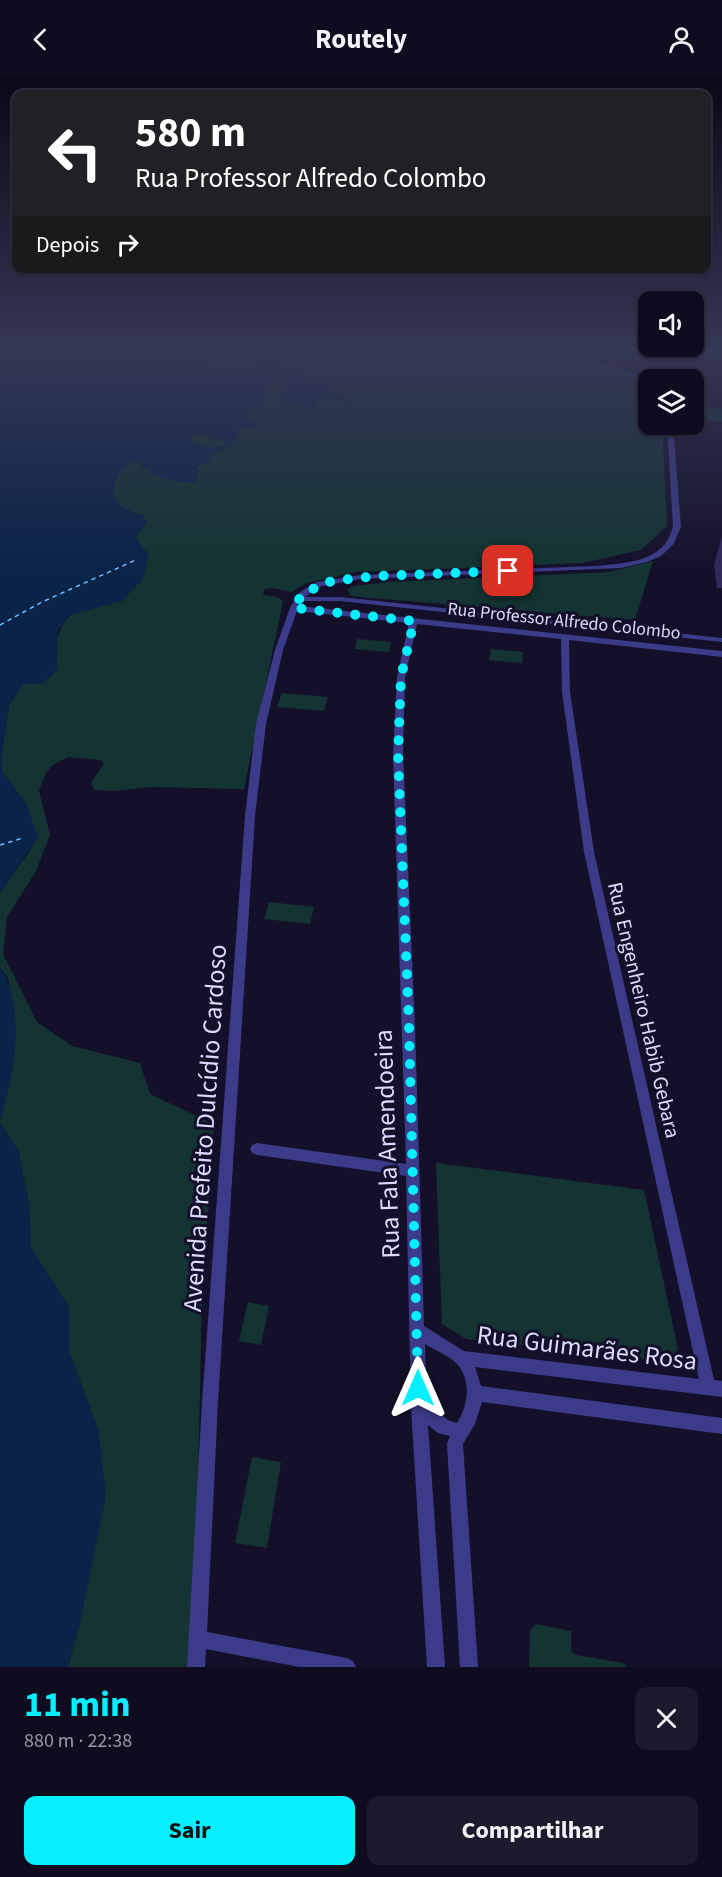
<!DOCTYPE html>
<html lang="pt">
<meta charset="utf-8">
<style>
:root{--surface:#0f0c20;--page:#1d1a2d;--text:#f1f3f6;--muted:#9b9ba5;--line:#2f2c3e;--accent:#06efff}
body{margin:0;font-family:"Source Sans 3",sans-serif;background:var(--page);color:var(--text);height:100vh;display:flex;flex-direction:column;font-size:22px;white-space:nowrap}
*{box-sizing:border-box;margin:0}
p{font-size:20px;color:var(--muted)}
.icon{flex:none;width:33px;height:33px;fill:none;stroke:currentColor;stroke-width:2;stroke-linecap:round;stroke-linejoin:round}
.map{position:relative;height:1589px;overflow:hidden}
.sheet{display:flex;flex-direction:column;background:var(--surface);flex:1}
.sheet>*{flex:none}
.hud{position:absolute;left:12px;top:12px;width:699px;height:183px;border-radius:12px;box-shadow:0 2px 4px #0004,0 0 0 2px var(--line);background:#202124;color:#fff;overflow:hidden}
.fabs{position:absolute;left:638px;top:213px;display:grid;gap:12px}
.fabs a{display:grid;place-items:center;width:66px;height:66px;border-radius:12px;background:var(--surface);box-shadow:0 2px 4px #0004,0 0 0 2px var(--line);font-size:30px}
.pin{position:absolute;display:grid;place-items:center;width:51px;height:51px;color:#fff;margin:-26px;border-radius:12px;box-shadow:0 3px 9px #0006}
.me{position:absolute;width:66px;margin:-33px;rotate:0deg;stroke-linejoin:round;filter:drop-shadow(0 0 4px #0008)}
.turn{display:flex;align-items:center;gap:21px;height:126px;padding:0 24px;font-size:27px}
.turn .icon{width:78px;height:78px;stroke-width:2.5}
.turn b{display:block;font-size:42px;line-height:51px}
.then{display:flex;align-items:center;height:57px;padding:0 24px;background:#0003;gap:12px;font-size:22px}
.round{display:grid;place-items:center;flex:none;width:63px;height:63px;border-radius:12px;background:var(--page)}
.head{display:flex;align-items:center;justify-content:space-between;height:102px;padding:0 24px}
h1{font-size:36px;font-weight:700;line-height:45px;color:var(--accent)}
.button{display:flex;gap:12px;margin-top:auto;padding:12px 24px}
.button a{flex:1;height:69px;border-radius:12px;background:var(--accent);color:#111;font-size:24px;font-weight:700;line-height:69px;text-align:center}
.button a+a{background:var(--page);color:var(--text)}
header{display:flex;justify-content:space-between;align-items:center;height:78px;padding:0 24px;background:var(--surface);font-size:27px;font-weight:700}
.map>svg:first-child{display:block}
.green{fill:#133432}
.water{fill:#0a2349;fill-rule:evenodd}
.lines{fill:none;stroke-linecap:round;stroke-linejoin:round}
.ferry{stroke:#68beff;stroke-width:1.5;stroke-dasharray:4.5 4;stroke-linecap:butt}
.street{fill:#3c3b8a;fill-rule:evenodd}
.wall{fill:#312959}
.route{stroke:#06efff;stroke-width:10;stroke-dasharray:0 18}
.labels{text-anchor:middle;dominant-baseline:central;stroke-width:6;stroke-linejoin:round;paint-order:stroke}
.far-street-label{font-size:18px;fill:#dddaff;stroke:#14102a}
.street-label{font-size:21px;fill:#dddaff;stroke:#14102a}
.near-street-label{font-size:26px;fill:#dddaff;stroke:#14102a}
</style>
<header><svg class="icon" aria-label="back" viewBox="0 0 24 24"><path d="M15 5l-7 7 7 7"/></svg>Routely<svg class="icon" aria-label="person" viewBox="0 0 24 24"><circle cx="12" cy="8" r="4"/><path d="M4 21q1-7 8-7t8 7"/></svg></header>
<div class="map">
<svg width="722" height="1589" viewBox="0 0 722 1589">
<rect width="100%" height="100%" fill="#14102a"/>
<!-- green -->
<path class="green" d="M 260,270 L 504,270 L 610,291 L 648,306 L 648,346 L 662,347 L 667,448 L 641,472 L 583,485 L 357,494 L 307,505 L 291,514 L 273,510 L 265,511 L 263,515 L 264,517 L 277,519 L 283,523 L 244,711 L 150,709 L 115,713 L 94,712 L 91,704 L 104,686 L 101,682 L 68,679 L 53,687 L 46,695 L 39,713 L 50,757 L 36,793 L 7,839 L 3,876 L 37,944 L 72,968 L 140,985 L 150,1016 L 214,1046 L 202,1221 L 196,1498 L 187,1589 L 68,1589 L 81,1541 L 99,1354 L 69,1273 L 69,1229 L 31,1170 L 29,1127 L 18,1072 L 0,1045 L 14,934 L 8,900 L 0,889 L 0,815 L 33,768 L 26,725 L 2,694 L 2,674 L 9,627 L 23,606 L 43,606 C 48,590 59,544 71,537 C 86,530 106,528 122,523 L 149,477 L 140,467 L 135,458 L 144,438 L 123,430 L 112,417 C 114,403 119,392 130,383 L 139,384 L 145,391 L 195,390 L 213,376 L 230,368 L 237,349 L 259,350 L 246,339 C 250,318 272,297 294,303 L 279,313 L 300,322 L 299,329 L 329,319 L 350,324 L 340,318 L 325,304 L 306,301 L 299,293 L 279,288 L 280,283 L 257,281 L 234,272 C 250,269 265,279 282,277 Z
M 216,273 L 227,280 L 258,287 C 248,296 226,290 214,285 L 210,278 Z
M 697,328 L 722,331 L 722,344 L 697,341 Z
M 202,354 L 213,360 L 222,360 L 226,367 L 211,370 L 192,364 L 192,357 Z
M 653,483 L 635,542 L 370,520 L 351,518 L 347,511 L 354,508 L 387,504 L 609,494 Z
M 357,561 L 391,564 L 389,574 L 355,571 Z
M 491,571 L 523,574 L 522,585 L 489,582 Z
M 282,615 L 328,619 L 324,633 L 277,629 Z
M 269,824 L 314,829 L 310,846 L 264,841 Z
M 436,1085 L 644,1112 L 678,1271 L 668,1284 L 466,1261 L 442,1246 Z
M 248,1224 L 269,1228 L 261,1267 L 239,1263 Z
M 252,1379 L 281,1384 L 267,1470 L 235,1465 Z
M 536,1546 L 571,1553 L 571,1573 L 576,1577 L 624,1585 L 627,1589 L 529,1589 L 530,1552 Z"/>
<!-- water -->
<path class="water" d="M 0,270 L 196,270 L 205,275 L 210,272 L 205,270 L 260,270 L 285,278 L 269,278 L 243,271 L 235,273 L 257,281 L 280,283 L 279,288 L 299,293 L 306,301 L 325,304 L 340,318 L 357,327 L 338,320 L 320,320 L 314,329 L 299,329 L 300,323 L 284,325 L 279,313 L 289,308 L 293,303 C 284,300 278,302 269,305 L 263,328 L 247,332 L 246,339 L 260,350 L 237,349 L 240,355 L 230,368 L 213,376 L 207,386 L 200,385 L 195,389 L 199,394 L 196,405 C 175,404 154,401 139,384 L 130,383 C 119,392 114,403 112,417 L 123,430 L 144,438 L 147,445 L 136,458 L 140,467 L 149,477 L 143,501 L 122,523 L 70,537 L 58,552 L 57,592 L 43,606 L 23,606 L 9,628 L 2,674 L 2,694 L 26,725 L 38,759 L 0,815 ZM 216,273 L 227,280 L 258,287 C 248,295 226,290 214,285 L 211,279 ZM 202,354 L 212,358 L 213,362 L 222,360 L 226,367 L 211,370 L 192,364 L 192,357 Z
M 0,889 C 27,929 14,1000 0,1043 Z
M 0,1045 L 18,1072 L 29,1127 L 31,1170 L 69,1229 L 69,1273 L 99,1354 L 106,1418 L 81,1541 L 68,1589 L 0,1589 Z"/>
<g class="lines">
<!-- ferry -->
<path class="ferry" d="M 0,276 L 8,270
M 0,547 L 42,524 L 138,481
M 0,767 L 23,760"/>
<!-- street -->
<path class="street" d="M 506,270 L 518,270 L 616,289 L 651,302 L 648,302 L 648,304 L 615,292 Z
M 667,346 L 673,346 L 681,449 L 673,467 L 661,478 L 647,484 L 621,490 L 361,501 L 322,508 L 305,519 L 340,519 L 722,560 L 722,564 L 340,523 L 302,523 L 299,528 L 722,573 L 722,579 L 569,562 L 570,614 L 594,774 L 714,1302 L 722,1303 L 722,1319 L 475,1289 L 481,1308 L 722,1340 L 722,1356 L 482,1324 L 475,1346 L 463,1366 L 478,1589 L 460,1589 L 447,1366 L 450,1358 L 438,1355 L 428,1347 L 445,1589 L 427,1589 L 411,1330 L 406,1098 L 257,1077 L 252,1075 L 250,1071 L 252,1067 L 257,1065 L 406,1086 L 393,676 L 397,599 L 409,545 L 297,533 L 283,572 L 266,646 L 255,738 L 218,1324 L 207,1554 L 347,1580 L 353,1583 L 356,1589 L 299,1589 L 206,1571 L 205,1589 L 187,1589 L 202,1324 L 245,738 L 256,646 L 265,611 L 275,572 L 290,530 L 298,516 L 303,512 L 317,504 L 361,497 L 595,488 C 618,486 653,485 667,463 C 670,459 671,453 673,449 ZM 417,546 L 561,561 L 562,614 L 584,774 L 699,1301 L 464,1273 L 424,1248 L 415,948 L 403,676 L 405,599 ZM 425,1266 C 434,1272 450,1278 457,1286 C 472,1303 468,1328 457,1345 L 448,1342 L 427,1326 Z"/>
</g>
<!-- wall -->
<path class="wall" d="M 722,458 L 722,510 L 717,510 L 714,487 Z"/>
<!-- sky -->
<linearGradient id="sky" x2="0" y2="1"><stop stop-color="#0b0917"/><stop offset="0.55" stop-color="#343755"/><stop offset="1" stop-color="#343755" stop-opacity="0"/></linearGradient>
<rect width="722" height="493" fill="url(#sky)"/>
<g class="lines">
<!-- route -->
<path class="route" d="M 418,1310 L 409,948 L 398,676 L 401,599 L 414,543 L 294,530 L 301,518 L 306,514 L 332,503 L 378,498 L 508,493"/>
</g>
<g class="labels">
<!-- far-street labels -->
<g class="far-street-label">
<text transform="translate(564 543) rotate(6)">Rua Professor Alfredo Colombo</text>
</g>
<!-- street labels -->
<g class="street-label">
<text transform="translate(644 932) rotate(77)">Rua Engenheiro Habib Gebara</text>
</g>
<!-- near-street labels -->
<g class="near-street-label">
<text transform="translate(205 1050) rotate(-86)">Avenida Prefeito Dulcídio Cardoso</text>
<text transform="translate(387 1066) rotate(-92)">Rua Fala Amendoeira</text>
<text transform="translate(587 1270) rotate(7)">Rua Guimarães Rosa</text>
</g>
</g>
</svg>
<div class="fabs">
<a><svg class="icon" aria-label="sound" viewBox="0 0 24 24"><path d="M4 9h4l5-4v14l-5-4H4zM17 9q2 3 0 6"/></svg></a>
<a><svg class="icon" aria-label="layers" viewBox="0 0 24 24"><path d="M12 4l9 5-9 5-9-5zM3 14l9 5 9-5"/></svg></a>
</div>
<div class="pin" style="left:508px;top:493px;background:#d93025"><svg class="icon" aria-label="arrive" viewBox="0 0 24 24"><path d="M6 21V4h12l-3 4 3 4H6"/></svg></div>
<svg class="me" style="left:418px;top:1310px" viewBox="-20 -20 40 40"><path d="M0-17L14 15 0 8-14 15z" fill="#06efff" stroke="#fff" stroke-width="4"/></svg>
<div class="hud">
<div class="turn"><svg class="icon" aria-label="left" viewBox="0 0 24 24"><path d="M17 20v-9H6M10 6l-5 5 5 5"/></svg><div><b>580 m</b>Rua Professor Alfredo Colombo</div></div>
<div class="then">Depois<svg class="icon" aria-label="right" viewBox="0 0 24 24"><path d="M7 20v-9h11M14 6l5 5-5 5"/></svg></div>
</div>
</div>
<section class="sheet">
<div class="head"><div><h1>11 min</h1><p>880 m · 22:38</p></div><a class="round"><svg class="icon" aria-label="close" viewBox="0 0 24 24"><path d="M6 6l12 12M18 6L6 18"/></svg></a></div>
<div class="button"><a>Sair</a><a>Compartilhar</a></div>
</section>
